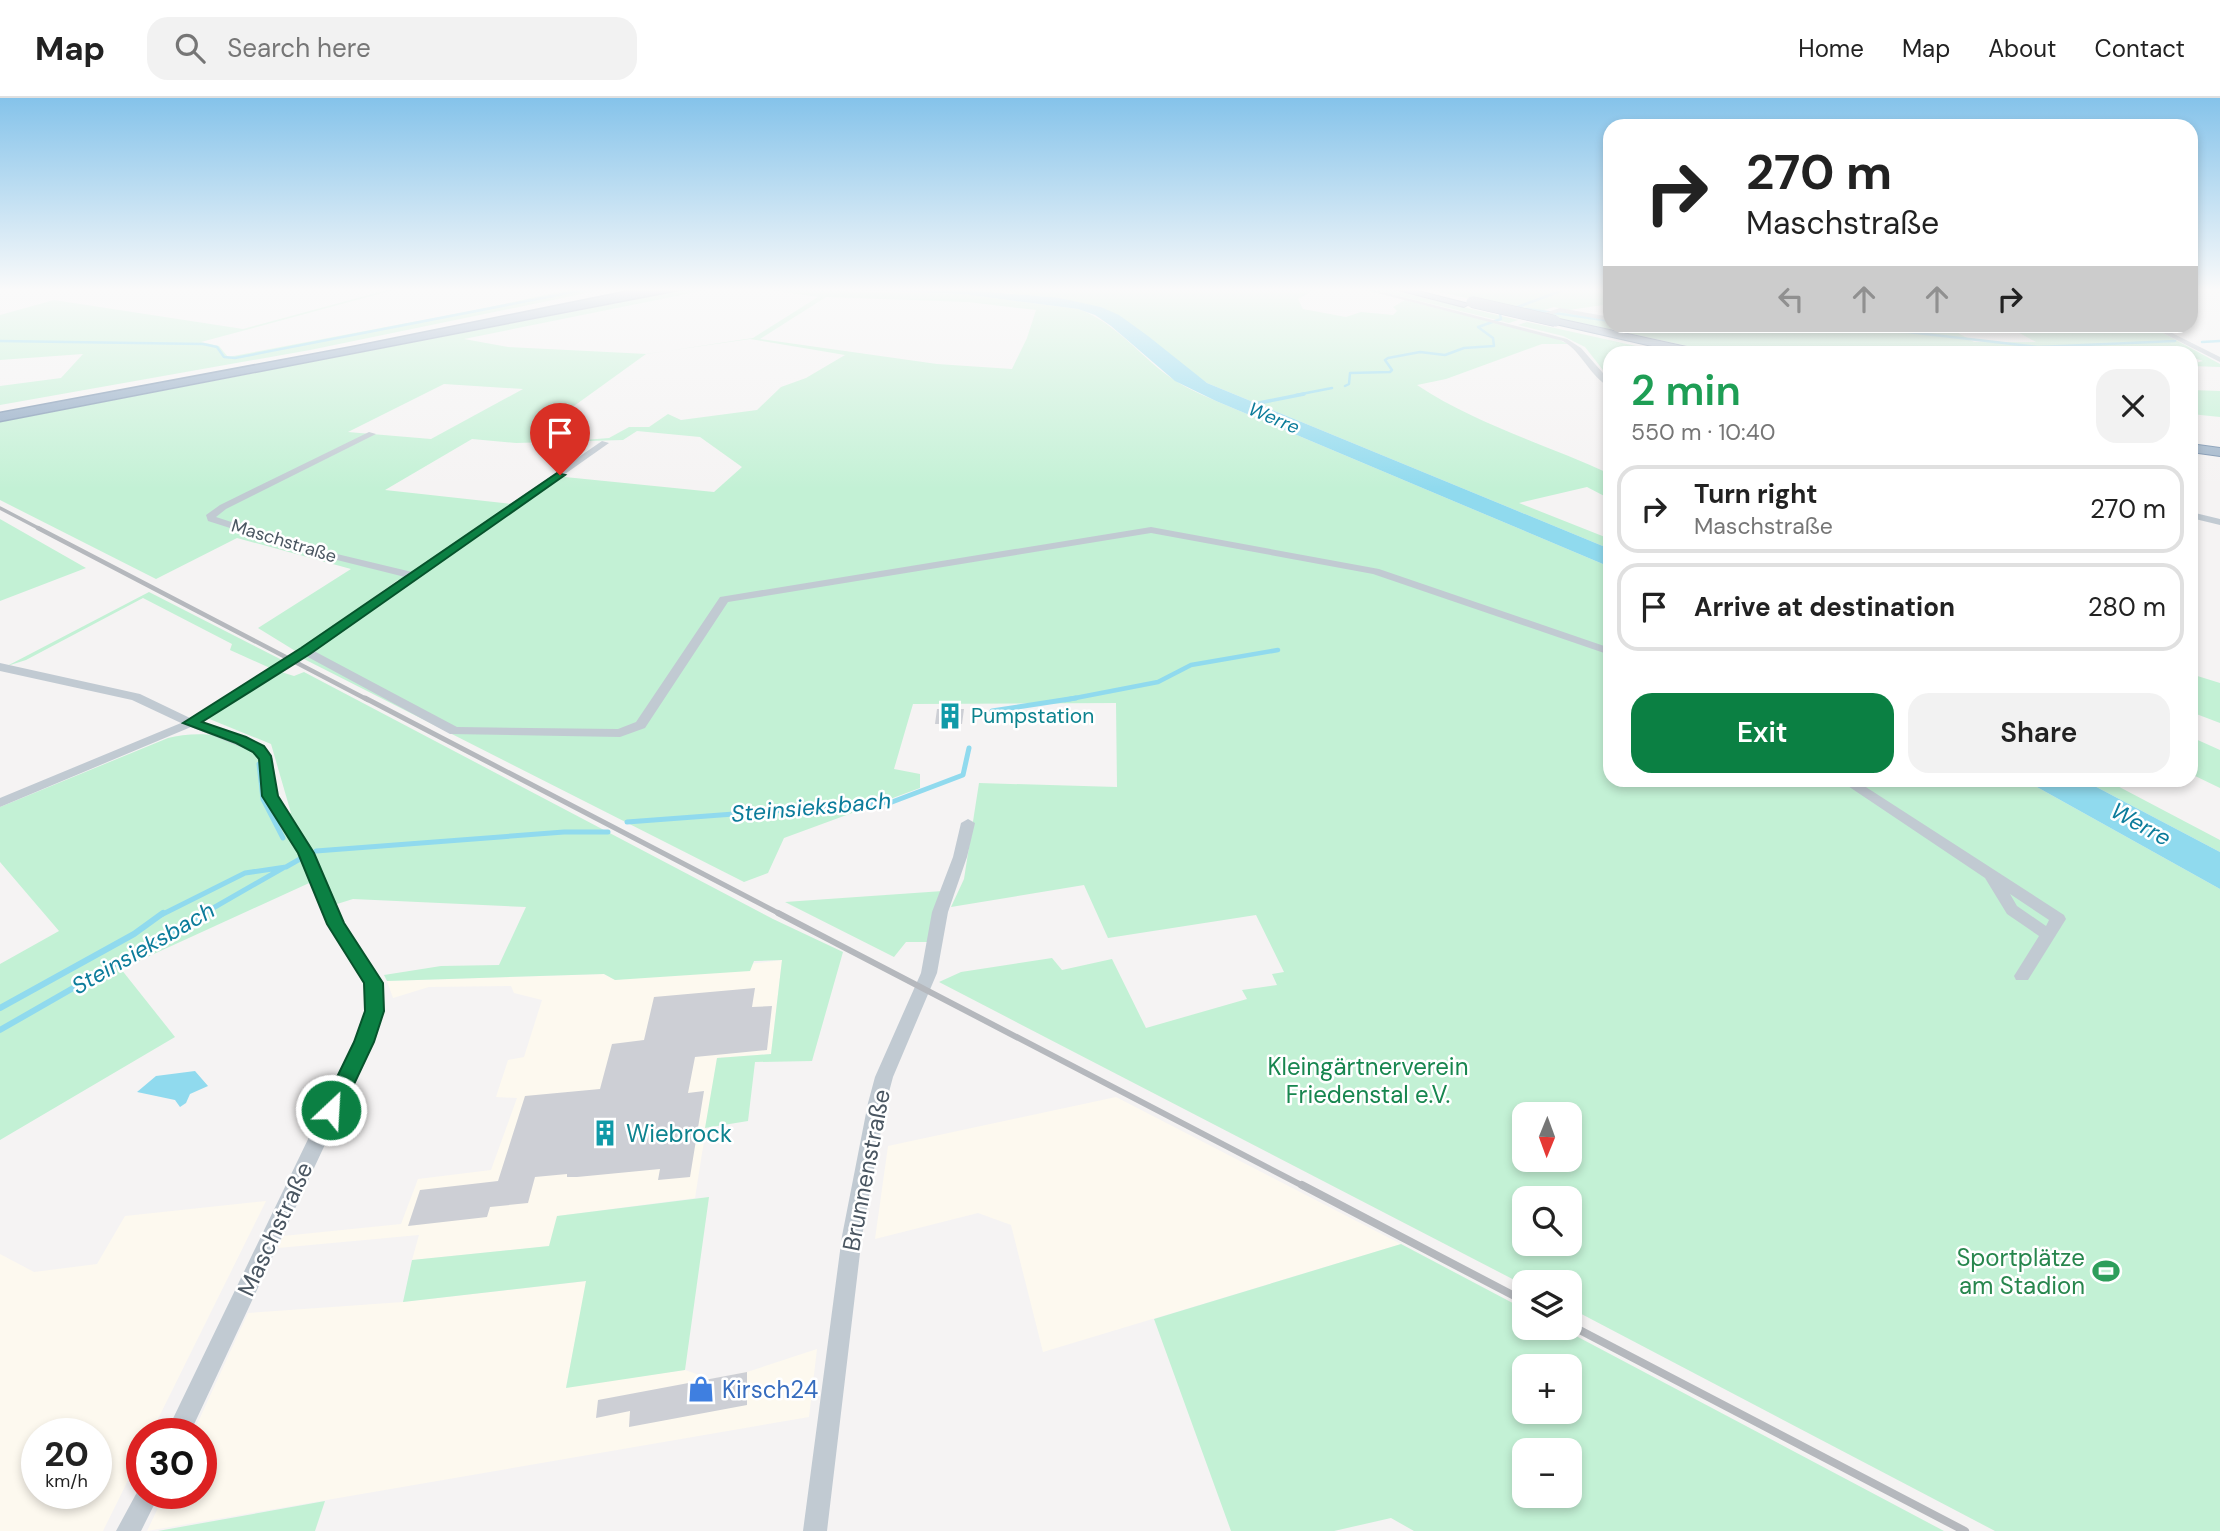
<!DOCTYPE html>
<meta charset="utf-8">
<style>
:root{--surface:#fff;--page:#f2f2f2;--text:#222;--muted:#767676;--line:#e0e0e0;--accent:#0b8043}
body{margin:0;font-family:"DM Sans",sans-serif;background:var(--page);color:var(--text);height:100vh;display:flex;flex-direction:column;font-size:26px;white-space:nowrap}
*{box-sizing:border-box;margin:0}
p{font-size:23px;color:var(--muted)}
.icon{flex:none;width:38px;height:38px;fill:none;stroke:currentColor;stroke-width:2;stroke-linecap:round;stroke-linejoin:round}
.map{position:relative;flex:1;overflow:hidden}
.details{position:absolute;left:1603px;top:248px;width:595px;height:441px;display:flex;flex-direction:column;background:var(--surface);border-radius:21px;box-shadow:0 4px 10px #0003}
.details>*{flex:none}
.hud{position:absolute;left:1603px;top:21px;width:595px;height:214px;border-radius:21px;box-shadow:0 4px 10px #0003;background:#fff;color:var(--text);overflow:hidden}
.needle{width:46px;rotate:181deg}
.tools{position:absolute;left:1512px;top:1004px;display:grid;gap:14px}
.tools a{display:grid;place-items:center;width:70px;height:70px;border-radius:14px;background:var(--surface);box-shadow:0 4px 10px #0003;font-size:35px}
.speed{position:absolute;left:21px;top:1320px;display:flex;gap:14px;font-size:35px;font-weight:700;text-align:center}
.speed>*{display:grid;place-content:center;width:91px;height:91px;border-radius:50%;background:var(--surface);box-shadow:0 4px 10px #0003;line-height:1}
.speed small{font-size:18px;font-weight:400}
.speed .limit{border:10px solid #d22;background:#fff;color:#111}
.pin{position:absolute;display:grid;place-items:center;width:60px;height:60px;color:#fff;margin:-72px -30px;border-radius:50% 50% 50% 0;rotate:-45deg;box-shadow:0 0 7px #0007}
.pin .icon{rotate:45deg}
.me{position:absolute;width:77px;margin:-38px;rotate:25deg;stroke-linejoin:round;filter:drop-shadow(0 0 5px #0008)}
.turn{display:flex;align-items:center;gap:24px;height:147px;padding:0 28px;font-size:32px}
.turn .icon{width:91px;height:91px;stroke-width:2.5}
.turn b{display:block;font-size:49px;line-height:60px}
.lanes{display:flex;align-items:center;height:66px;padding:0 28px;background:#0003;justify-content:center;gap:35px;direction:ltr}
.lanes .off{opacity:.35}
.round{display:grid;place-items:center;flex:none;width:74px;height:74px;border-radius:21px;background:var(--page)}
.head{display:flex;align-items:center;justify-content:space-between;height:119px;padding:0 28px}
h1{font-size:42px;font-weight:600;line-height:52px;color:#1e9e55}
.cta{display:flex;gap:14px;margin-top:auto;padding:14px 28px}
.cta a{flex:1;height:80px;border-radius:21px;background:var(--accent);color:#fff;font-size:28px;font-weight:600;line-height:80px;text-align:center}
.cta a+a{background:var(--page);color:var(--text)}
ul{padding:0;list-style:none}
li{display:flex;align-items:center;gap:21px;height:88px;margin:0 14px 10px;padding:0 14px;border:4px solid var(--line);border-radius:21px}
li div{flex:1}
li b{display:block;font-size:26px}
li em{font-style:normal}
header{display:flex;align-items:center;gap:42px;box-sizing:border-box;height:98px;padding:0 35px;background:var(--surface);border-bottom:2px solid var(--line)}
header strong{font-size:33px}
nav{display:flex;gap:38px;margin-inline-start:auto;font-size:24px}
.search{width:490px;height:63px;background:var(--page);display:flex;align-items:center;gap:18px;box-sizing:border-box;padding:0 24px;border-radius:21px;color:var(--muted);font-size:26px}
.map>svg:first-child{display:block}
.commercial{fill:#fdf9ef;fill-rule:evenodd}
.green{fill:#c3f1d5;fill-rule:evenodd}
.water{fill:#90daee}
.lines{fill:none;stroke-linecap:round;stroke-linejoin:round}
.stream-far4{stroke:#90daee;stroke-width:2.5}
.stream-far3{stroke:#90daee;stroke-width:3.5}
.stream-far2{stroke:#90daee;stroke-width:4.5}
.stream-far1{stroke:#90daee;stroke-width:5}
.stream{stroke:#90daee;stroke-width:6}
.building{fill:#cdcfd5}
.trunk-casing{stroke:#7690ad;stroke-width:2}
.motorway-casing{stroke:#7690ad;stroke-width:3}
.minor{fill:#c1cad2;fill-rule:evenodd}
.trunk{fill:#9fb4c9;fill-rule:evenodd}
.motorway{fill:#8ba5c1;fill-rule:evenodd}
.rail-far4{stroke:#b5b8bd;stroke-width:3.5}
.rail-far3{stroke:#b5b8bd;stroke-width:4.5}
.rail-far2{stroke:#b5b8bd;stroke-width:5}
.rail-far1{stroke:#b5b8bd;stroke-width:6}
.rail{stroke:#b5b8bd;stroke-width:8}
.trunk-bridge-casing{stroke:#7690ad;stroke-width:12;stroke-linecap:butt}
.trunk-bridge{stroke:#9fb4c9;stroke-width:11}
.route{fill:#0b8043;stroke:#07532c;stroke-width:2}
.labels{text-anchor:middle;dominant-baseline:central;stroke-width:5;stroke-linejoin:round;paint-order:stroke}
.far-street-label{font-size:18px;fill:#4a5661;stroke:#fff}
.far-water-label{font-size:19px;font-style:italic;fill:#0c7c9b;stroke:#fff}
.culture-label{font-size:21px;fill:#0d838f;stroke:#fff;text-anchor:start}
.water-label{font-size:23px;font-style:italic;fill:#0c7c9b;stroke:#fff}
.near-park-label{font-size:24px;fill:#17864f;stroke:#fff}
.near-culture-label{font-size:24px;fill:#0d838f;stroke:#fff;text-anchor:start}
.near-street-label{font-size:24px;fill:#4a5661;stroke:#fff}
.near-leisure-label{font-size:24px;fill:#27864d;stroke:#fff;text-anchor:end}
.near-shop-label{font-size:24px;fill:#366cbe;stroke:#fff;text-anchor:start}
</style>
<header>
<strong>Map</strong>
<div class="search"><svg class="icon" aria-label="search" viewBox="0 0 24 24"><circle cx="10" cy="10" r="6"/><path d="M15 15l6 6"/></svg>Search here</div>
<nav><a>Home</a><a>Map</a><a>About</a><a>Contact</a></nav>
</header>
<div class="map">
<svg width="2220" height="1433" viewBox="0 0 2220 1433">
<rect width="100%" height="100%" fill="#f5f3f3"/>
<!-- commercial -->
<path class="commercial" d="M 782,862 L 771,956 L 717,960 L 695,1100 L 558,1118 L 550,1148 L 412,1162 L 419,1137 L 278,1150 L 283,1138 L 401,1126 L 418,1081 L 491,1072 L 517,1000 L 496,999 L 508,962 L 524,959 L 542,902 L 514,895 L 511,888 L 429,889 L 393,900 L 387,883 L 604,876 L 615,882 Z
M 1116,999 L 1401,1146 L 1043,1254 L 1011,1127 L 978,1115 L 875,1141 L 888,1048 Z
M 266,1103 L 151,1335 L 142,1335 L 142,1354 L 103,1433 L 0,1433 L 0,1156 L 34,1174 L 97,1166 L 125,1118 ZM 96,1335 L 96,1395 L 37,1395 L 37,1335 Z
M 587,1183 L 566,1289 L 685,1272 L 711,1281 L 747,1274 L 817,1251 L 809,1319 L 147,1433 L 165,1395 L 201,1395 L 201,1335 L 193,1335 L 248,1215 L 403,1204 Z"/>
<!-- green -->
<path class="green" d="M 391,191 L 397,191 L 201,244 L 219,248 L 228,259 L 481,211 L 572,191 L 606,191 L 310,252 L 0,307 L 0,288 L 61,280 L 83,256 L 0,262 L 0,217 L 54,202 L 243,231 Z
M 690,191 L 711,191 L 464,241 L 508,249 L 647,256 L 753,240 L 818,199 L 763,191 L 963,196 L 1078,211 C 1118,225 1141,261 1176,283 C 1188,291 1203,297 1216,303 L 1610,469 L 1610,682 L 2026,683 L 2220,791 L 2220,1433 L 1995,1433 L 1570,1210 L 1570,1185 L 1524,1187 L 939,884 L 961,874 L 1052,860 L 1062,872 L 1112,861 L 1146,930 L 1247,901 L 1242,892 L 1277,887 L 1272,876 L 1284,874 L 1256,817 L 1108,840 L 1084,787 L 951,809 L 964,781 L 979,685 L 1117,689 L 1116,605 L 913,606 L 894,671 L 920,676 L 920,690 L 784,740 L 768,775 L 744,784 L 302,560 L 411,483 L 398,482 L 297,554 L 258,530 L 351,471 L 237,440 L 156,481 L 0,402 L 0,324 ZM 826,199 L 968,204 L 1036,212 L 1027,240 L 1012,271 L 937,266 L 760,241 ZM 750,241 L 845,257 L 806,280 L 781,289 L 757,312 L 681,322 L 668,316 L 649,329 L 629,329 L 609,340 L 584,342 L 549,326 L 646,256 ZM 444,286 L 523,291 L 431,341 L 348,334 ZM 637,333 L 700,339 L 742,369 L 714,394 L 555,378 L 513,406 L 385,392 L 472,341 L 516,345 L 623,342 ZM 1524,1017 L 1570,1017 L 1570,1062 L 1524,1062 ZM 1524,1101 L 1570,1101 L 1570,1146 L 1524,1146 Z
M 916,191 L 1316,191 L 1298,201 L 1303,211 L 1346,219 L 1361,214 L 1393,217 L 1397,213 L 1393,209 L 1405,202 L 1555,240 L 1568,246 L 1542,246 L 1446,281 L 1417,287 C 1477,327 1546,346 1610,376 L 1610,401 L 1587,389 L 1519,405 L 1610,441 L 1610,451 L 1207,285 L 1101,209 L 1010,195 Z
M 1372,191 L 1387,191 L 1518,222 L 1509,225 Z
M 1426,191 L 1610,191 L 1610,206 L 1569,212 L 1554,209 L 1534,215 Z
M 1559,213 L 1610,222 L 1610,228 L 1951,231 L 1974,244 L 2036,244 L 2014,232 L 2155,233 L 2163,235 L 2220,266 L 2220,269 L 2191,268 L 2191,266 L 2203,263 L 2191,259 L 2191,256 L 1720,255 L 1545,217 Z
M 1527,224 L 1541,227 L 1668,255 L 1610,256 L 1610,281 L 1585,249 L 1563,238 L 1518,227 Z
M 2191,292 L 2220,293 L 2220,319 L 2191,316 Z
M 0,421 L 86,470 L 0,503 Z
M 149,494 L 284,563 L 270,570 L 230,552 L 232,546 L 143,500 L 26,562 L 7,568 Z
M 278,573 L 294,578 L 304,574 L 773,821 L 843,854 L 812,963 L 755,964 L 748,1023 L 705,1030 L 717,960 L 771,956 L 782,862 L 754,863 L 750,873 L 615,882 L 604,876 L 387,883 L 384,877 L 441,868 L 499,867 L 526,809 L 353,801 L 337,806 L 318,781 L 121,871 L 175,939 L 0,1042 L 0,866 L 59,833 L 0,764 L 0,709 L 168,640 C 195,633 242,634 260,660 C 268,673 270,698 274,713 L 291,715 L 271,646 L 207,620 Z
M 2191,576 L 2220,585 L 2220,625 L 2191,614 Z
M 2191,639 L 2220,652 L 2220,690 L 2191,676 Z
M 2085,683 L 2108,683 L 2220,742 L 2220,754 Z
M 943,793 L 927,844 L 906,844 L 894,859 L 785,804 Z
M 709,1099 L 685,1272 L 566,1290 L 586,1183 L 403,1204 L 412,1162 L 549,1148 L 557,1118 Z
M 1401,1146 L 1524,1211 L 1524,1230 L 1561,1230 L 1944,1433 L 1414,1433 L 1391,1420 L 1334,1433 L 1231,1433 L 1154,1221 ZM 1524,1269 L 1570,1269 L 1570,1314 L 1524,1314 ZM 1524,1353 L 1570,1353 L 1570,1398 L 1524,1398 Z
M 325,1403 L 315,1433 L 158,1433 Z"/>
<!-- water -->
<path class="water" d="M 821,191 L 976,193 L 1059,200 L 1101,209 L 1119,217 L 1148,238 L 1207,285 L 1610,451 L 1610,469 L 1216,303 L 1175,283 L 1111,228 L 1095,217 L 1078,211 L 963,196 Z
M 2026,683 L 2085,683 L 2220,754 L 2220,791 Z
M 195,973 L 208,988 L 190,996 L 186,1005 L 180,1009 L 175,1002 L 137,994 L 156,978 Z"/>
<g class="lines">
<!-- stream-far4 -->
<path class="stream-far4" d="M 1515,210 L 1566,191
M 1527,211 L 1610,223
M 1698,228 L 1908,234 L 2038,249 L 2175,243
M 0,243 L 203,246 L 217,249 L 224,259 L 235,260 L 589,191
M 2202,244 L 2220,243
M 1345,288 L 1349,286 L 1350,275 L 1390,274 L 1392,272 L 1385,262 L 1388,260 L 1420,254 L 1445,257 L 1464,250 L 1494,248 L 1493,240 L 1478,229 L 1501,221 L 1500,216 L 1505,212
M 1296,297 L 1332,290"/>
<!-- stream-far3 -->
<path class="stream-far3" d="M 1249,307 L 1304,296"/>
<!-- stream-far2 -->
<path class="stream-far2" d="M 1065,602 L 1158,584 L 1191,567 L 1278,552"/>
<!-- stream-far1 -->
<path class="stream-far1" d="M 992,613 L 1076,600
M 259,666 L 263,701 L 283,740
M 627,724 L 892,704 L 963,677 L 969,650
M 316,753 L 564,734 L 608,734
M 161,817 L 245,775 L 286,769 L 300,761
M 201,817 L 283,770"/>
<!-- stream -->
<path class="stream" d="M 0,910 L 134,836 L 163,815
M 0,932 L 204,815"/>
</g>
<!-- building -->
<path class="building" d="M 937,611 L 964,611 L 962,626 L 935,626 Z
M 755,890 L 752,909 L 772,908 L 767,952 L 695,959 L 688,995 L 704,993 L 690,1079 L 658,1082 L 660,1071 L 577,1079 L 567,1079 L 567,1076 L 535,1079 L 528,1105 L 490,1109 L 487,1119 L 408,1128 L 420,1092 L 498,1083 L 525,998 L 600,991 L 612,946 L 644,942 L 654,899 Z
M 747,1274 L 747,1307 L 629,1329 L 630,1313 L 596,1320 L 598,1302 Z"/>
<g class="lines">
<!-- trunk casing -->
<g class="trunk-casing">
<path id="trunk" d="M 1394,191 L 1410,191 L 1469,206 L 1464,209 Z
M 1555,220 L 1705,253 L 1710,256 L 1687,256 L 1551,225 L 1551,221 Z
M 2191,346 L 2220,350 L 2220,358 L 2191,354 Z"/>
</g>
<!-- motorway casing -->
<g class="motorway-casing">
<path id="motorway" d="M 640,191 L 683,191 L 0,323 L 0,315 L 353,249 Z"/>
</g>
<!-- minor -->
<path class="minor" d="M 1362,191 L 1371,191 L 1567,241 L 1581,250 L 1610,283 L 1610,289 C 1590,279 1583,255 1563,243 Z
M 1560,210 L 1610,219 L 1610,223 L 1560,214 L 1528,223 L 1525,221 Z
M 1853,228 L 2153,230 L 2154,228 L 2158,228 L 2220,259 L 2220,264 L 2161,234 L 1856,230 Z
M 369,334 L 376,336 L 226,411 L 216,419 L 312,450 L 412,474 L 602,343 L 609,345 L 314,553 L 457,629 L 618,631 L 636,624 L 720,499 L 1151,429 L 1379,471 L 1610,550 L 1610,557 L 1373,476 L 1151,435 L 728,504 L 645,630 L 620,639 L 450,636 L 306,558 L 201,624 L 263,648 L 273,661 L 277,698 L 315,759 L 343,825 L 382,885 L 382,913 L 373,944 L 190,1335 L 166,1335 L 355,944 L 366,913 L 366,885 L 327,826 L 301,759 L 263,698 L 259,661 L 253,654 L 191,629 L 0,709 L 0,700 L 181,625 L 132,602 L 0,573 L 0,565 L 140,596 L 190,620 L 302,551 L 405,479 L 305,454 L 208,423 L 206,417 L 220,407 Z
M 2191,414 L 2220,421 L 2220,427 L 2191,420 Z
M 1839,682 L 1855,682 L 2064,817 L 2066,821 L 2028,882 L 2016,882 L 2014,878 L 2039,838 L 2007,816 L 1985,780 ZM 2010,796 L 2049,822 L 2046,828 L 2017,808 Z
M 968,721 L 975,725 L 967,759 L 948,814 L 937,875 L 893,979 L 886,1005 L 862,1138 L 827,1433 L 803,1433 L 842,1138 L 868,1005 L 875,979 L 921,875 L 932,814 L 953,759 L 961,725 Z
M 142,1385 L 142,1395 L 160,1395 L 141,1433 L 116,1433 Z"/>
<!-- trunk -->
<use href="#trunk" class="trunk"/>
<!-- motorway -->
<use href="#motorway" class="motorway"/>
<!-- rail-far4 -->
<path class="rail-far4" d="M 0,410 L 42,432"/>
<!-- rail-far3 -->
<path class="rail-far3" d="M 38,430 L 368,602"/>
<!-- rail-far2 -->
<path class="rail-far2" d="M 365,600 L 782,817"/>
<!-- rail-far1 -->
<path class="rail-far1" d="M 778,815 L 1305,1089"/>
<!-- rail -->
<path class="rail" d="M 1302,1087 L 1524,1203
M 1570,1227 L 1965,1433"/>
<!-- trunk-bridge casing -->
<g class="trunk-bridge-casing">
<path id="trunk-bridge" d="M 1472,204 L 1555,223"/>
</g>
<!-- trunk-bridge -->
<use href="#trunk-bridge" class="trunk-bridge"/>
</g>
<!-- sky -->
<linearGradient id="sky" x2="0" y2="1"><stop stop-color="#85c3ea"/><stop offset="0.49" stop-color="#fafafa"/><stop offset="1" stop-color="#fafafa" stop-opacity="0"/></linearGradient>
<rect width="2220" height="391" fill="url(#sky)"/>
<!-- route -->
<path class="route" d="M 557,375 L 565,377 L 310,556 L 202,624 L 246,639 L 264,648 L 271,658 L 278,698 L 314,755 L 344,825 L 383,885 L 384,913 L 374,944 L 339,1018 L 324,1018 L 321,1012 L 354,944 L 365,913 L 364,885 L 327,826 L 298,755 L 262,698 L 259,661 L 253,654 L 236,645 L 183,625 L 301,550 Z"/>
<!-- icons -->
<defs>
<g id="building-bare" transform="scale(2.1)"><path d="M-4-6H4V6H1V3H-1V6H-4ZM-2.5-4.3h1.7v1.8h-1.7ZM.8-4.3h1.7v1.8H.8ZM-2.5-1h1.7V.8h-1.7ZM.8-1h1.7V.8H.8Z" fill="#0f9aa8" stroke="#fff" stroke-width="2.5" paint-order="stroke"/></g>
<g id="stadium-bare" transform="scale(2.1)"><path d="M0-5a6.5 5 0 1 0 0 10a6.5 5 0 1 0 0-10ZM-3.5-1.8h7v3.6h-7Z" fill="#2e9e5b" stroke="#fff" stroke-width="2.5" paint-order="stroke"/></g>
<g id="shop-bare" transform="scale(2.1)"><path d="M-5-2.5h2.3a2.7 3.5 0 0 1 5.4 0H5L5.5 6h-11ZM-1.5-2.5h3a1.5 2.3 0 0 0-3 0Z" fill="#3f7fe0" stroke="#fff" stroke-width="2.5" paint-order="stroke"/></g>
</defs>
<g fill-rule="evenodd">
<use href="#building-bare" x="950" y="618"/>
<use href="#building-bare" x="605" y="1035"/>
<use href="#stadium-bare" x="2106" y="1173"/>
<use href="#shop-bare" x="701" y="1291"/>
</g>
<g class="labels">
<!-- far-street labels -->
<g class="far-street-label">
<text transform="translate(284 443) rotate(17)">Maschstraße</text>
</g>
<!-- far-water labels -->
<g class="far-water-label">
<text transform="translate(1274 320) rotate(23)">Werre</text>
</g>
<!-- culture labels -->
<g class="culture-label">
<text x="971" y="618">Pumpstation</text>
</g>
<!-- water labels -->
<g class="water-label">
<text transform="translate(811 709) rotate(-5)">Steinsieksbach</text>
<text transform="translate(2141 726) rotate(29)">Werre</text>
<text transform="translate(143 850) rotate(-30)">Steinsieksbach</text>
</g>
<!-- near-park labels -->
<g class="near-park-label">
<text x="1368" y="968">Kleingärtnerverein<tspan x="1368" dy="28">Friedenstal e.V.</tspan></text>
</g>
<!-- near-culture labels -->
<g class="near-culture-label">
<text x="626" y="1035">Wiebrock</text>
</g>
<!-- near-street labels -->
<g class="near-street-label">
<text transform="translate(866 1072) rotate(-79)">Brunnenstraße</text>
<text transform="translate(275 1131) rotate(-65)">Maschstraße</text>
</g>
<!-- near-leisure labels -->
<g class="near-leisure-label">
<text x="2085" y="1159">Sportplätze<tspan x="2085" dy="28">am Stadion</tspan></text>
</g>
<!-- near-shop labels -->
<g class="near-shop-label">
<text x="722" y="1291">Kirsch24</text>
</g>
</g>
</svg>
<div class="tools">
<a><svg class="needle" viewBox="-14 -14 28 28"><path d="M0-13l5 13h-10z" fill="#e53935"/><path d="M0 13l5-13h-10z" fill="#767676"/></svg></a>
<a><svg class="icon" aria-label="search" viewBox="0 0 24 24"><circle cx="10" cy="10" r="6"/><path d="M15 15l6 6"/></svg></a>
<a><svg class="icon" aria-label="layers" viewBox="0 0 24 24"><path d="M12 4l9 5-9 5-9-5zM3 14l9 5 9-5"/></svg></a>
<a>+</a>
<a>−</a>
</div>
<div class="speed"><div>20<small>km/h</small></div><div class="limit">30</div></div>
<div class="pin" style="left:560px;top:377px;background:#d93025"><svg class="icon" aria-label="arrive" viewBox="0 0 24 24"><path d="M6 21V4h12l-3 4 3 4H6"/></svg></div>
<svg class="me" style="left:331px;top:1012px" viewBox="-20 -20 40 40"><circle r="17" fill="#0b8043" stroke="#fff" stroke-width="3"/><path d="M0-11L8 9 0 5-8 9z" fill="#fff"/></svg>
<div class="hud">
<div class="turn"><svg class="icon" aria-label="right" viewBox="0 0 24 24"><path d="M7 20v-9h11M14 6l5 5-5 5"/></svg><div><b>270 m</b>Maschstraße</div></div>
<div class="lanes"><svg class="icon off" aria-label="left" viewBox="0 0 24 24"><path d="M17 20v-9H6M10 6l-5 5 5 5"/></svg><svg class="icon off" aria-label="ahead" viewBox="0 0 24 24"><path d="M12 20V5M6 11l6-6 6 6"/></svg><svg class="icon off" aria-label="ahead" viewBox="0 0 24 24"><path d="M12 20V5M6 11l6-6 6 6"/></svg><svg class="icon" aria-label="right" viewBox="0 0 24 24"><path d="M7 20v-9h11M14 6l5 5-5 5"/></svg></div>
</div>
<section class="details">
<div class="head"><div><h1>2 min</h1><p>550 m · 10:40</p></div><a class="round"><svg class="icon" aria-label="close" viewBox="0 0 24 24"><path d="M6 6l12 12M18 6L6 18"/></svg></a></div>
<ul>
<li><svg class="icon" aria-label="right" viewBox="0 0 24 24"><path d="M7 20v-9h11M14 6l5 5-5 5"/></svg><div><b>Turn right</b><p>Maschstraße</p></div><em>270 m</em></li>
<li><svg class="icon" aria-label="arrive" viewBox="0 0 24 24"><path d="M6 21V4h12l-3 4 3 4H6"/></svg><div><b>Arrive at destination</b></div><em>280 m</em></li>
</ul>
<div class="cta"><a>Exit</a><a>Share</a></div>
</section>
</div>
